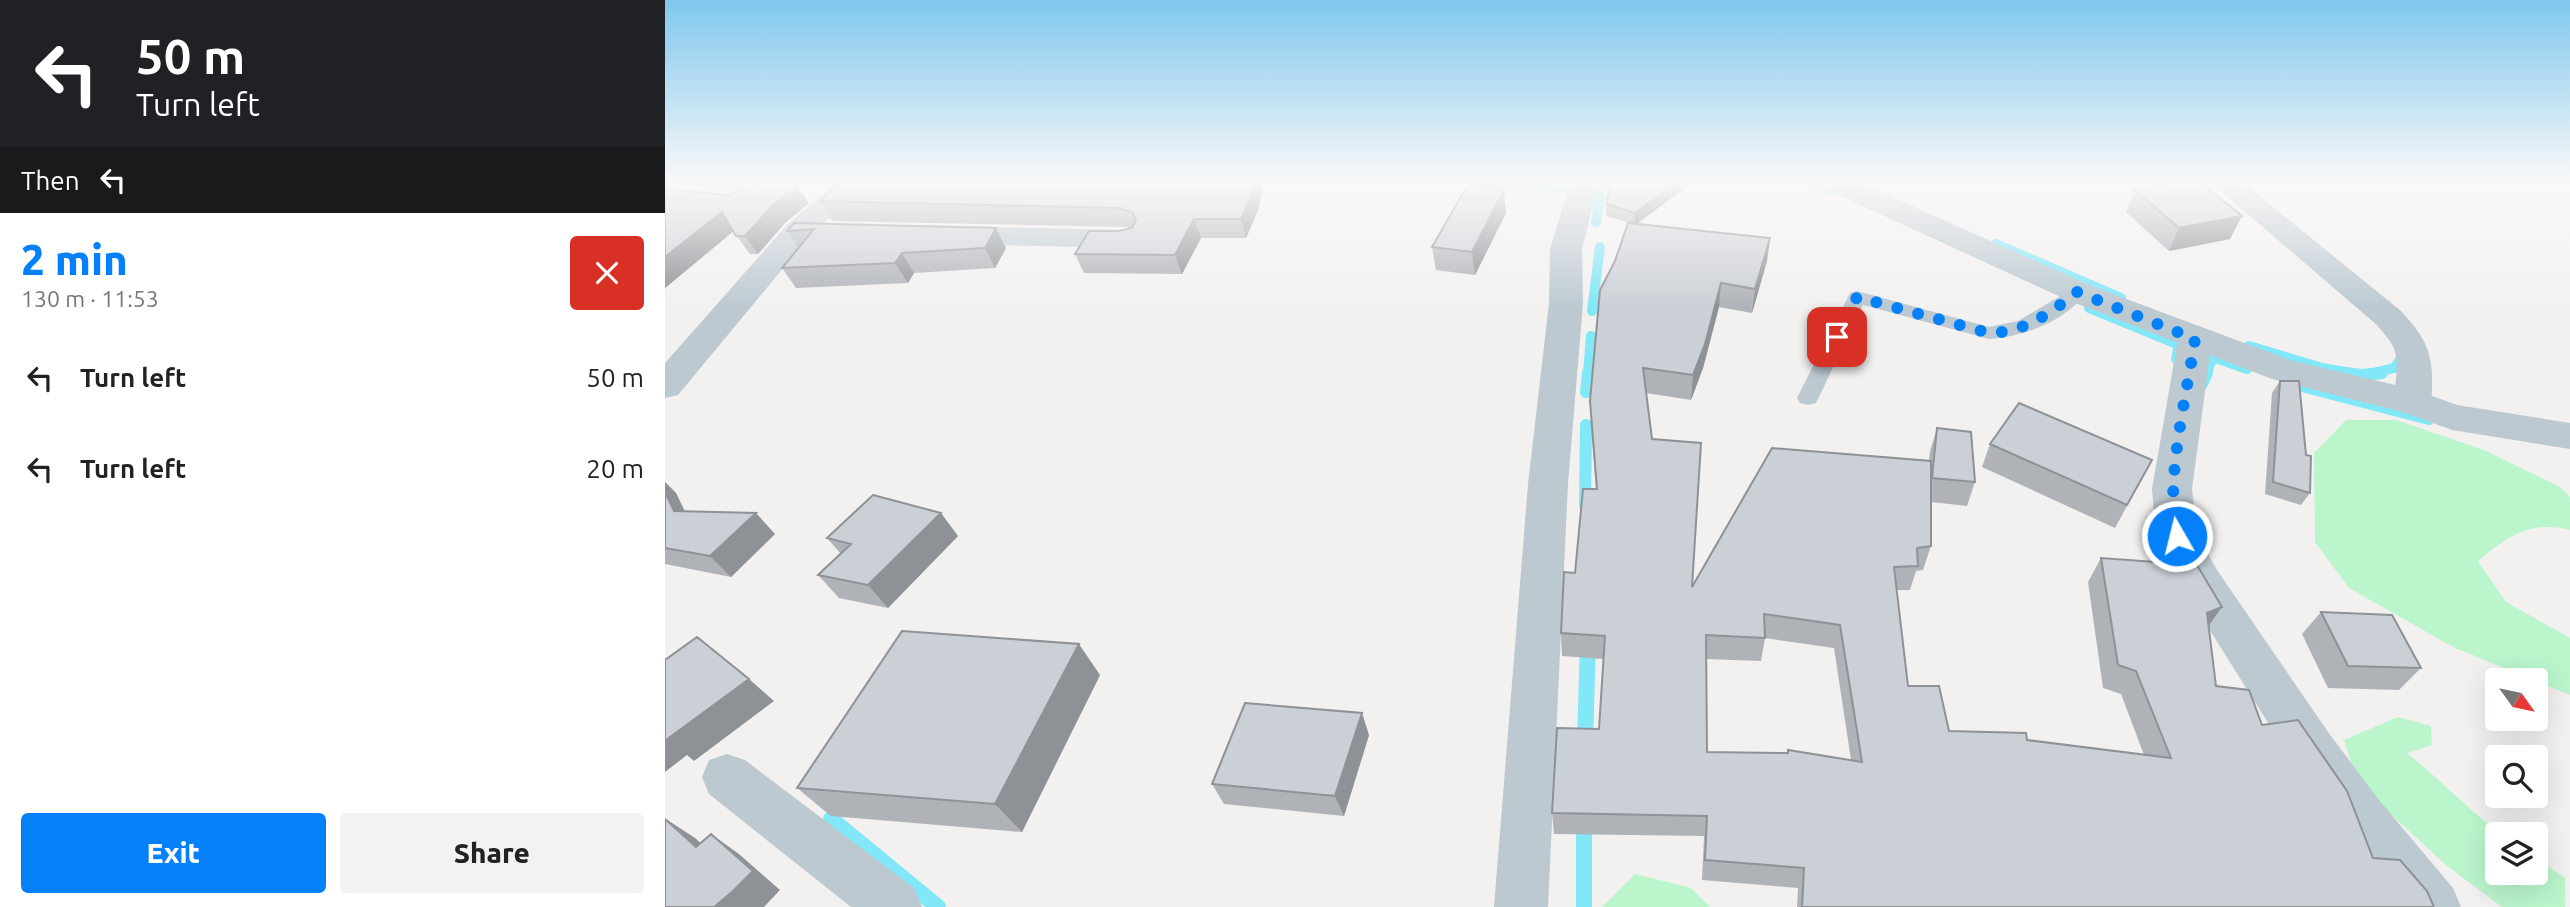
<!DOCTYPE html>
<meta charset="utf-8">
<style>
:root{--surface:#fff;--page:#f2f2f2;--text:#222;--muted:#767676;--accent:#0480f9}
body{margin:0;font-family:Ubuntu,sans-serif;background:var(--page);color:var(--text);height:100vh;display:flex;flex-direction:column;font-size:26px;white-space:nowrap}
*{box-sizing:border-box;margin:0}
p{font-size:23px;color:var(--muted)}
.icon{flex:none;width:38px;height:38px;fill:none;stroke:currentColor;stroke-width:2;stroke-linecap:round;stroke-linejoin:round}
.map{position:relative;flex:1;overflow:hidden}
.drawer{display:flex;flex-direction:column;background:var(--surface);width:665px}
.drawer>*{flex:none}
.guide{background:#202124;color:#fff;overflow:hidden}
.needle{width:46px;rotate:123deg}
.buttons{position:absolute;left:1820px;top:668px;display:grid;gap:14px}
.buttons a{display:grid;place-items:center;width:63px;height:63px;border-radius:7px;background:var(--surface);box-shadow:0 7px 28px #0002;font-size:35px}
.pin{position:absolute;display:grid;place-items:center;width:60px;height:60px;color:#fff;margin:-30px;border-radius:14px;box-shadow:0 4px 10px #0006}
.me{position:absolute;width:77px;margin:-38px;rotate:352deg;stroke-linejoin:round;filter:drop-shadow(0 0 5px #0008)}
.turn{display:flex;align-items:center;gap:24px;height:147px;padding:0 21px;font-size:32px}
.turn .icon{width:91px;height:91px;stroke-width:2.5}
.turn b{display:block;font-size:49px;line-height:60px}
.then{display:flex;align-items:center;height:66px;padding:0 21px;background:#0003;gap:14px;font-size:26px}
.round{display:grid;place-items:center;flex:none;width:74px;height:74px;border-radius:7px;background:var(--page)}
.overview{display:flex;align-items:center;justify-content:space-between;height:119px;padding:0 21px}
h1{font-size:42px;font-weight:800;line-height:52px;color:var(--accent)}
.action{display:flex;gap:14px;margin-top:auto;padding:14px 21px}
.action a{flex:1;height:80px;border-radius:7px;background:var(--accent);color:#fff;font-size:28px;font-weight:800;line-height:80px;text-align:center}
.action a+a{background:var(--page);color:var(--text)}
ul{padding:0;list-style:none}
li{display:flex;align-items:center;gap:21px;height:91px;padding:0 21px}
li div{flex:1}
li b{display:block;font-size:26px}
li em{font-style:normal}
main{display:flex;flex:1;min-height:0}
.map>svg:first-child{display:block}
.green{fill:#baf5cc}
.lines{fill:none;stroke-linecap:round;stroke-linejoin:round}
.stream-far2{stroke:#82e7f6;stroke-width:10}
.stream-far1{stroke:#82e7f6;stroke-width:12}
.stream{stroke:#82e7f6;stroke-width:16}
.service{fill:#bcc9d1;fill-rule:evenodd}
.minor{fill:#bcc9d1;fill-rule:evenodd}
.tertiary{fill:#bcc9d1;fill-rule:evenodd}
.wall{fill:#afb3b8;fill-rule:evenodd}
.shaded-wall{fill:#8e9296}
.building{fill:#cbd0d6;stroke:#8e9296;stroke-width:2;fill-rule:evenodd}
.route{stroke:#0480f9;stroke-width:12;stroke-dasharray:0 21.6}
</style>
<main>
<section class="drawer">
<div class="guide">
<div class="turn"><svg class="icon" aria-label="left" viewBox="0 0 24 24"><path d="M17 20v-9H6M10 6l-5 5 5 5"/></svg><div><b>50 m</b>Turn left</div></div>
<div class="then">Then<svg class="icon" aria-label="left" viewBox="0 0 24 24"><path d="M17 20v-9H6M10 6l-5 5 5 5"/></svg></div>
</div>
<div class="overview"><div><h1>2 min</h1><p>130 m · 11:53</p></div><a class="round" style="background:#d93025;color:#fff"><svg class="icon" aria-label="close" viewBox="0 0 24 24"><path d="M6 6l12 12M18 6L6 18"/></svg></a></div>
<ul>
<li><svg class="icon" aria-label="left" viewBox="0 0 24 24"><path d="M17 20v-9H6M10 6l-5 5 5 5"/></svg><div><b>Turn left</b></div><em>50 m</em></li>
<li><svg class="icon" aria-label="left" viewBox="0 0 24 24"><path d="M17 20v-9H6M10 6l-5 5 5 5"/></svg><div><b>Turn left</b></div><em>20 m</em></li>
</ul>
<div class="action"><a>Exit</a><a>Share</a></div>
</section>
<div class="map">
<svg width="1905" height="907" viewBox="0 0 1905 907">
<rect width="100%" height="100%" fill="#f3f0f0"/>
<!-- green -->
<path class="green" d="M 1681,420 L 1731,420 L 1819,450 L 1895,487 L 1905,497 L 1905,530 C 1865,520 1843,536 1813,561 L 1841,602 L 1905,638 L 1905,695 L 1788,647 L 1684,588 L 1650,542 L 1649,453 Z
M 1733,717 L 1766,726 L 1767,745 L 1742,753 C 1775,779 1804,811 1838,835 L 1832,835 L 1832,873 L 1871,873 L 1871,858 L 1900,878 L 1900,907 L 1837,907 L 1781,865 L 1693,784 L 1679,740 Z
M 970,874 L 1026,888 L 1045,907 L 937,907 Z"/>
<g class="lines">
<!-- stream-far2 -->
<path class="stream-far2" d="M 1148,181 L 1168,191
M 807,182 L 903,188 L 905,181
M 931,222 L 937,181
M 1331,244 L 1456,298
M 1424,308 L 1514,345 L 1511,359
M 927,311 L 935,247
M 1584,346 L 1657,368 L 1693,374
M 923,374 L 926,336
M 1541,374 L 1548,357 L 1582,369
M 1704,374 L 1729,368 L 1738,356 L 1737,351"/>
<!-- stream-far1 -->
<path class="stream-far1" d="M 1677,373 L 1697,375 L 1717,373
M 1537,384 L 1542,373
M 1633,385 L 1764,419
M 921,392 L 923,373
M 920,505 L 921,425"/>
<!-- stream -->
<path class="stream" d="M 920,743 L 923,642
M 166,819 L 273,907
M 919,820 L 919,907"/>
<!-- service -->
<path class="service" d="M 1412,286 L 1422,292 C 1401,321 1358,337 1324,339 L 1198,305 L 1151,403 L 1143,405 L 1135,403 L 1132,398 L 1185,293 L 1192,291 L 1324,327 L 1353,321 Z"/>
<!-- minor -->
<path class="minor" d="M 172,181 L 204,181 L 144,237 L 13,395 L 0,398 L 0,363 L 122,225 Z
M 906,181 L 934,181 L 917,249 L 918,303 L 903,484 L 883,907 L 829,907 L 863,484 L 884,303 L 885,249 Z
M 1544,181 L 1576,181 L 1736,311 C 1758,335 1768,350 1767,384 C 1767,395 1767,402 1761,411 L 1748,415 L 1735,411 C 1724,392 1737,369 1729,349 C 1726,340 1718,333 1712,325 Z
M 282,226 L 461,230 L 472,232 L 476,239 L 472,246 L 461,248 L 282,244 L 271,242 L 267,235 L 271,228 Z
M 1530,328 L 1542,331 L 1547,339 L 1527,489 L 1532,535 L 1552,570 L 1663,732 L 1714,800 L 1788,888 L 1796,907 L 1734,907 L 1678,836 L 1629,764 L 1522,594 L 1491,536 L 1487,489 L 1513,339 L 1518,331 Z
M 62,754 L 80,760 L 249,888 L 257,907 L 186,907 L 44,794 L 37,777 L 44,760 Z"/>
<!-- tertiary -->
<path class="tertiary" d="M 1152,181 L 1191,181 L 1424,285 L 1628,361 L 1748,389 L 1792,405 L 1905,423 L 1905,449 L 1787,430 L 1738,412 L 1607,379 L 1400,299 L 1156,187 Z"/>
</g>
<!-- wall -->
<path class="wall" d="M 0,181 L 93,181 L 72,189 L 0,183 Z
M 1030,181 L 971,224 L 1105,238 L 1102,261 L 1087,313 L 1054,307 L 1038,368 L 1026,400 L 981,393 L 987,439 L 1027,587 L 1264,460 L 1265,451 L 1272,428 L 1310,482 L 1302,506 L 1266,502 L 1266,546 L 1258,570 L 1251,571 L 1245,590 L 1232,590 L 1243,686 L 1284,731 L 1479,755 L 1456,694 L 1438,688 L 1423,582 L 1436,558 L 1544,625 L 1551,686 L 1597,725 L 1708,858 L 1769,907 L 1132,907 L 1133,888 L 1037,880 L 1039,836 L 889,834 L 887,813 L 934,729 L 938,659 L 897,656 L 896,633 L 931,489 L 926,426 L 925,401 L 950,261 L 965,223 L 941,216 L 941,204 ZM 1100,638 L 1169,648 L 1186,760 L 1042,752 L 1041,659 L 1096,661 Z
M 1482,181 L 1534,181 L 1565,239 L 1504,251 L 1461,212 L 1470,190 L 1484,187 Z
M 0,189 L 144,203 L 120,223 L 93,254 L 85,254 L 68,231 L 0,288 Z
M 155,201 L 594,208 L 581,238 L 536,238 L 517,274 L 419,273 L 410,254 L 453,231 L 465,228 L 461,227 L 167,221 Z
M 841,213 L 810,275 L 771,270 L 767,247 Z
M 129,223 L 331,228 L 341,248 L 330,268 L 249,273 L 243,283 L 131,288 L 117,268 L 133,248 L 122,231 Z
M 1615,381 L 1641,455 L 1645,493 L 1636,505 L 1600,494 L 1607,393 Z
M 1325,444 L 1487,460 L 1450,528 L 1317,467 Z
M 0,482 L 11,493 L 20,511 L 110,534 L 66,577 L 0,564 Z
M 293,536 L 223,608 L 174,598 L 153,575 L 176,554 L 162,538 Z
M 1656,612 L 1756,668 L 1734,690 L 1663,688 L 1637,634 Z
M 435,675 L 357,832 L 166,816 L 132,788 Z
M 704,735 L 679,816 L 559,804 L 547,784 Z"/>
<!-- shaded-wall -->
<path class="shaded-wall" d="M 66,181 L 93,181 L 72,189 Z
M 590,181 L 598,181 L 594,208 L 581,238 L 576,219 Z
M 1014,181 L 1030,181 L 970,225 L 970,213 Z
M 132,185 L 144,203 L 120,223 L 93,254 L 80,236 L 108,205 Z
M 839,190 L 841,213 L 810,275 L 807,252 Z
M 57,212 L 70,230 L 0,288 L 0,257 Z
M 1577,216 L 1565,239 L 1504,251 L 1514,228 Z
M 529,219 L 536,238 L 517,274 L 510,255 Z
M 331,228 L 341,248 L 330,268 L 320,248 Z
M 1105,238 L 1102,261 L 1087,313 L 1090,289 Z
M 237,253 L 249,273 L 243,283 L 230,263 Z
M 1056,283 L 1054,307 L 1038,368 L 1026,400 L 1028,375 Z
M 0,482 L 11,493 L 29,532 L 9,511 L 0,492 Z
M 91,513 L 110,534 L 66,577 L 45,556 Z
M 276,513 L 293,536 L 223,608 L 203,585 Z
M 1557,607 L 1540,631 L 1542,613 Z
M 414,644 L 435,675 L 357,832 L 330,804 Z
M 84,679 L 109,701 L 29,761 L 22,755 L 0,772 L 0,737 Z
M 697,713 L 704,735 L 679,816 L 670,796 Z
M 1,819 L 30,838 L 60,866 L 31,847 Z
M 46,834 L 74,854 L 115,890 L 99,907 L 49,907 Z"/>
<!-- building -->
<path class="building" d="M 101,181 L 127,181 L 132,185 L 108,205 L 80,236 L 71,236 L 57,212 L 0,257 L 0,189 L 62,195 Z
M 177,181 L 590,181 L 589,189 L 576,219 L 529,219 L 510,255 L 410,254 L 424,231 L 453,231 L 467,228 L 471,219 L 467,212 L 453,208 L 155,201 Z
M 946,181 L 1014,181 L 970,213 L 941,204 Z
M 1498,181 L 1534,181 L 1577,216 L 1514,228 L 1470,190 L 1499,185 Z
M 802,186 L 839,190 L 807,252 L 767,247 Z
M 129,223 L 331,228 L 320,248 L 237,253 L 230,263 L 117,268 L 149,229 L 122,231 Z
M 963,223 L 1105,238 L 1090,289 L 1056,283 L 1040,344 L 1028,375 L 978,368 L 987,439 L 1036,443 L 1027,587 L 1107,448 L 1266,461 L 1266,546 L 1252,548 L 1253,566 L 1229,567 L 1243,686 L 1274,686 L 1284,731 L 1361,733 L 1362,740 L 1506,758 L 1471,671 L 1453,665 L 1436,558 L 1532,565 L 1557,607 L 1542,613 L 1551,686 L 1584,690 L 1597,725 L 1633,720 L 1682,791 L 1708,858 L 1735,860 L 1762,891 L 1769,907 L 1137,907 L 1139,868 L 1040,860 L 1042,816 L 887,813 L 892,728 L 934,729 L 940,636 L 896,633 L 899,572 L 910,573 L 918,489 L 932,489 L 925,401 L 935,290 L 950,261 ZM 1099,614 L 1175,625 L 1197,762 L 1123,750 L 1123,753 L 1042,752 L 1041,635 L 1100,638 Z
M 1615,381 L 1634,381 L 1641,455 L 1646,456 L 1645,493 L 1608,482 Z
M 1354,403 L 1487,460 L 1462,505 L 1325,444 Z
M 1272,428 L 1306,432 L 1310,482 L 1267,478 Z
M 0,492 L 9,511 L 91,513 L 45,556 L 0,548 Z
M 208,495 L 276,513 L 203,585 L 153,575 L 186,544 L 162,538 Z
M 1656,612 L 1727,615 L 1756,668 L 1683,666 Z
M 237,631 L 414,644 L 330,804 L 132,788 Z
M 32,637 L 84,679 L 1,740 L 0,739 L 0,660 Z
M 580,703 L 697,713 L 670,796 L 547,784 Z
M 0,819 L 31,847 L 46,834 L 88,871 L 67,892 L 49,907 L 0,907 Z"/>
<!-- sky -->
<linearGradient id="sky" x2="0" y2="1"><stop stop-color="#7fc8ee"/><stop offset="0.59" stop-color="#faf8f8"/><stop offset="1" stop-color="#faf8f8" stop-opacity="0"/></linearGradient>
<rect width="1905" height="308" fill="url(#sky)"/>
<g class="lines">
<!-- route -->
<path class="route" d="M 1172,337 L 1192,297 L 1324,333 C 1358,333 1386,313 1412,292 L 1530,339 C 1522,394 1499,485 1512,536"/>
</g>
</svg>
<div class="buttons">
<a><svg class="needle" viewBox="-14 -14 28 28"><path d="M0-13l5 13h-10z" fill="#e53935"/><path d="M0 13l5-13h-10z" fill="#767676"/></svg></a>
<a><svg class="icon" aria-label="search" viewBox="0 0 24 24"><circle cx="10" cy="10" r="6"/><path d="M15 15l6 6"/></svg></a>
<a><svg class="icon" aria-label="layers" viewBox="0 0 24 24"><path d="M12 4l9 5-9 5-9-5zM3 14l9 5 9-5"/></svg></a>
</div>
<div class="pin" style="left:1172px;top:337px;background:#d93025"><svg class="icon" aria-label="arrive" viewBox="0 0 24 24"><path d="M6 21V4h12l-3 4 3 4H6"/></svg></div>
<svg class="me" style="left:1512px;top:536px" viewBox="-20 -20 40 40"><circle r="17" fill="#0480f9" stroke="#fff" stroke-width="3"/><path d="M0-11L8 9 0 5-8 9z" fill="#fff"/></svg>
</div>
</main>
